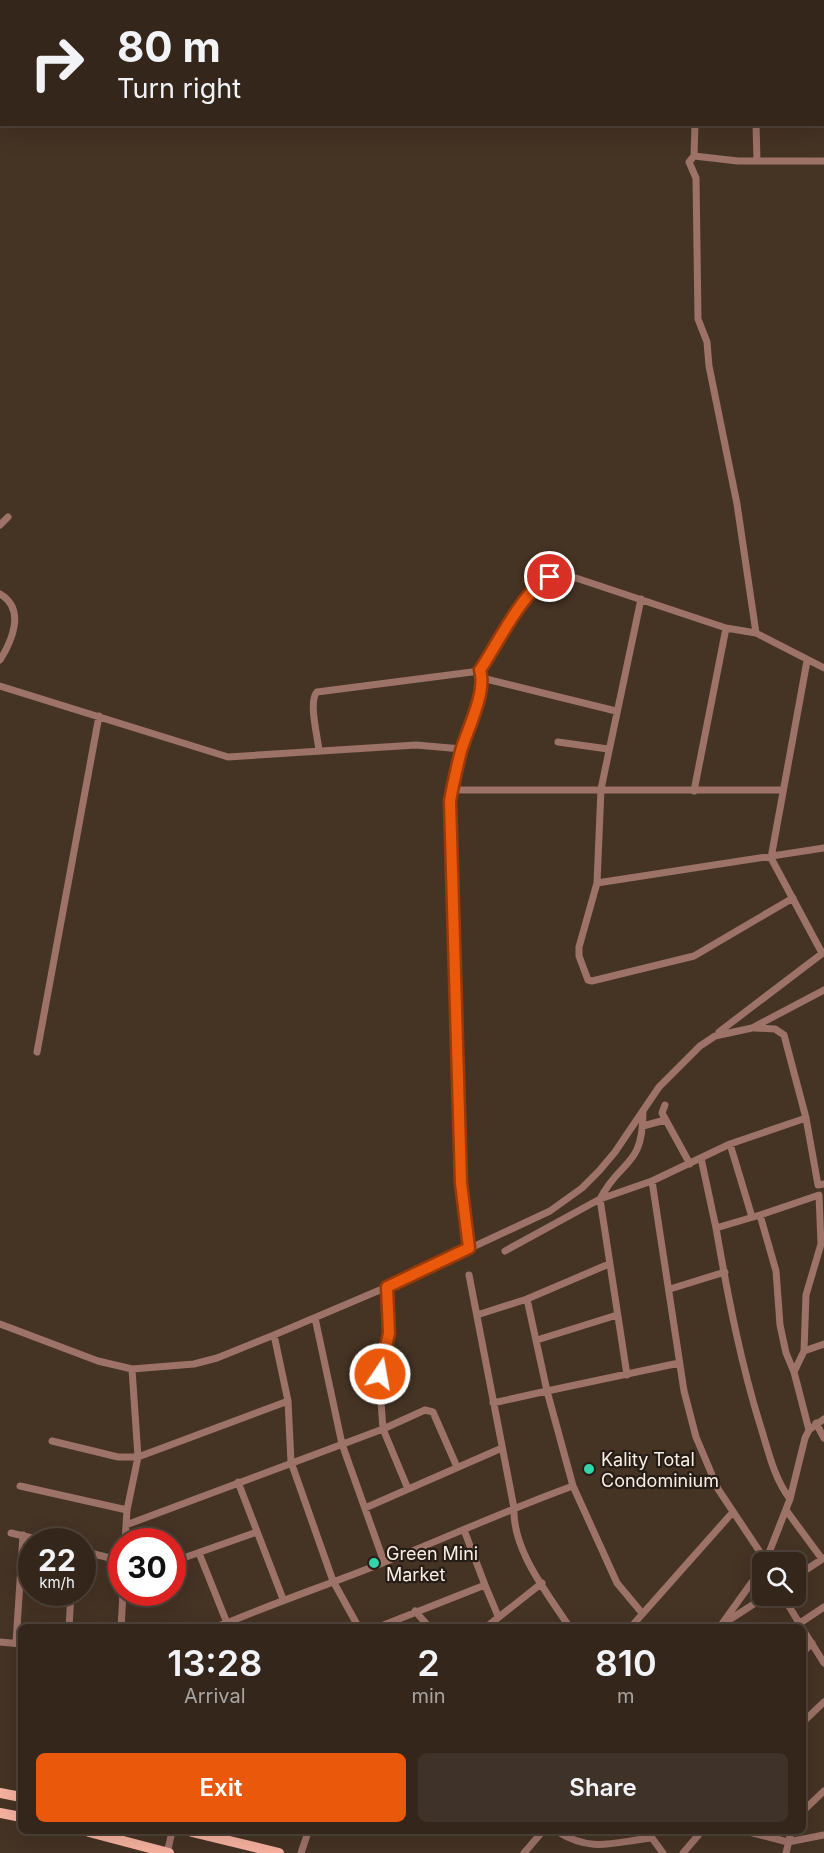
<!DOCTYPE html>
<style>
:root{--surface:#34261b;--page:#3f3228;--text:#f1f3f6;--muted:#a9a5a3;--line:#4e433a;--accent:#ea580c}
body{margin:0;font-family:Inter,sans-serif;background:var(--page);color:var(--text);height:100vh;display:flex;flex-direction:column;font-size:22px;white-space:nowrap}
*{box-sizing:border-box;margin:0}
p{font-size:20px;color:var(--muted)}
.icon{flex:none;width:33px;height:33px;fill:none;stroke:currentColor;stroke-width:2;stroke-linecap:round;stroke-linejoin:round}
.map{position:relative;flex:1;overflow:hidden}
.panel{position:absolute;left:18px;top:1624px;width:788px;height:210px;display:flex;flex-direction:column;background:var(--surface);border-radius:9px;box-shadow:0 6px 24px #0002,0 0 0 2px var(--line)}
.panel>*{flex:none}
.banner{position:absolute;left:0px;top:0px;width:825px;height:126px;box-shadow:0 6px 24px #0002,0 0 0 2px var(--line);background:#34261b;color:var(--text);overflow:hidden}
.tools{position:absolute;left:752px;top:1552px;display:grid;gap:12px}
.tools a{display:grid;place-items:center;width:54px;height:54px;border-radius:9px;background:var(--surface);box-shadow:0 6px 24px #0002,0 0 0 2px var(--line);font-size:30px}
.speed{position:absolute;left:18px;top:1528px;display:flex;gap:12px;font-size:30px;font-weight:700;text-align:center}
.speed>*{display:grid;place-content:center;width:78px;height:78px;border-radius:50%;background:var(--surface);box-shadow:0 6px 24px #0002,0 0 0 2px var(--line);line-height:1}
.speed small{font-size:15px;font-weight:400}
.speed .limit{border:9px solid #d22;background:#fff;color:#111}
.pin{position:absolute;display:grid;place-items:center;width:51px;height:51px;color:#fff;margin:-26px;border:3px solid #fff;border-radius:50%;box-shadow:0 2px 6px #0007}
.me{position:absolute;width:66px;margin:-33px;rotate:12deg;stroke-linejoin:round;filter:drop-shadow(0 0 4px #0008)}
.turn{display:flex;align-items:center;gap:21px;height:126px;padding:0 18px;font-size:27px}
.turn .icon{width:78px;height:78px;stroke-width:2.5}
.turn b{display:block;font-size:42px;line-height:51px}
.eta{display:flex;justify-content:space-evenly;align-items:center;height:102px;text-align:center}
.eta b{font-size:36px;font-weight:600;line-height:42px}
.primary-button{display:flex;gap:12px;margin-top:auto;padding:12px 18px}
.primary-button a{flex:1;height:69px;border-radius:9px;background:var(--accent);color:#fff;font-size:24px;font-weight:600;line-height:69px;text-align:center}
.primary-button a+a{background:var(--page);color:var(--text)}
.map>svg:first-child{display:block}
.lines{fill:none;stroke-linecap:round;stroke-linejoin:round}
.minor{stroke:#9d7267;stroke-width:7}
.primary{stroke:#f7b19f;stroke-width:10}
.route-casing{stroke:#983908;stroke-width:15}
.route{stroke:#ea580c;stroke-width:10}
.poi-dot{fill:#32d4a8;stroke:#251d16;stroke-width:2}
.labels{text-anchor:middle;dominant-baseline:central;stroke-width:4.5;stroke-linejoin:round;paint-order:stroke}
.poi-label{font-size:18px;fill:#fbeee5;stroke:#251d16;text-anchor:start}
</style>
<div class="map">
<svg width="824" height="1853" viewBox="0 0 824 1853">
<rect width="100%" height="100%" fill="#453324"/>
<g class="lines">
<!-- minor -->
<path class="minor" d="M 695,124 L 694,156 L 689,162 L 696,178 L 698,319 L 707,342 L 709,366 L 737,504 L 756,633
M 756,124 L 757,161
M 694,156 L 738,161 L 824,161
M 0,525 L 8,517
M 0,594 C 26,609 12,641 0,660
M 641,599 L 601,789 L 597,883 L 579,947 L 579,956 L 588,980 L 592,981 L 694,956 L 793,898
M 807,661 L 771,858 L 822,953
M 482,678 L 616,711
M 0,686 L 228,757 L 416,745 L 462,749 L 450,801 L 451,915 L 461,1183 L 469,1248
M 558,742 L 608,749
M 462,749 C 470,732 485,688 480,671 C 497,644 518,600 541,581 C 549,574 564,574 573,577 L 726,628 L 756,633 L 824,668
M 319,751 C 318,738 308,701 317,692 L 480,671
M 452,790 L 781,790
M 694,791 L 726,628
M 597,883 L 824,848
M 755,1028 L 775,1029 L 784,1035 L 806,1118 L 818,1185 L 824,1184
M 719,1032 L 824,952
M 37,1052 L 99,716
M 665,1105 L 662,1113 L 690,1164
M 643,1126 L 665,1120
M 730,1144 L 806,1118
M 701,1158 L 716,1228
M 652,1181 L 684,1391 L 696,1437 L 718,1489 L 766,1561
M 760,1215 L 819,1195 L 821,1244 L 806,1295 L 804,1351 L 794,1372
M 505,1251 L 600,1199 L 652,1181 L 730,1144 L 752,1217
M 469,1275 L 514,1508 C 512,1550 548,1594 570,1628
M 670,1289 L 725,1272
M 477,1315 L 527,1299 L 609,1264
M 315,1318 L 342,1444 L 384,1562
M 0,1324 L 98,1361 L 132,1369 L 194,1364 L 217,1358 L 274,1335 L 387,1287 L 550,1211 L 582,1188 L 599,1171 L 615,1152 L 659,1087 L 700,1046 L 715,1036 L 752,1028 L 824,990
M 274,1335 L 288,1401 L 291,1462 L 333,1581 L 359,1628
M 537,1340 L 617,1315
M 804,1351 L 824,1344
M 627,1375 L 600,1199 C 621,1158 643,1169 643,1111
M 493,1403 L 547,1391 L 527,1299
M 816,1423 L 824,1438
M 52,1441 L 118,1457 L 138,1457 L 288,1401
M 238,1482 L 283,1599
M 20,1486 L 127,1510
M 573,1486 L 547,1391 L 679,1363
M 408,1489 L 383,1429 L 425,1410 L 433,1412 L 457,1467
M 790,1499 C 775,1480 769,1454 762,1431 C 741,1365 728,1297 716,1228 L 760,1215 L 776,1271 L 780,1325 L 786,1353 L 794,1372 L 809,1430
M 365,1508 L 502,1448
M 786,1510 L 822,1559
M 126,1525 L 383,1429 L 379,1375 L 389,1333 L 387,1287
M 11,1533 L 49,1542
M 125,1542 L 127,1510 L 138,1457 L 132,1369
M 82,1551 L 122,1561
M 199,1553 L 227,1623 L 210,1628
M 172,1562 L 257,1532
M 765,1563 L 790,1499 L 805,1438 L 809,1430 L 824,1419
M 795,1577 L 824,1558
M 485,1585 L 498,1616
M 783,1596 L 802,1628
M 415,1611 L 430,1628
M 726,1622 L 766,1596
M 800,1623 L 824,1607
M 69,1628 L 71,1593
M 121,1628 L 123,1593
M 230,1628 L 227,1623 C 279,1601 333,1583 385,1562 C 448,1537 509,1509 573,1486 L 617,1583 L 642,1613
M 376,1628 L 485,1585 L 464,1530
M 485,1628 L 542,1583
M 630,1628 L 732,1513
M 719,1628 L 762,1568
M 802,1628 L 824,1663
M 0,1642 L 21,1644
M 16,1643 L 23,1535
M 802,1653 L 812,1643
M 802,1723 L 824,1702
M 802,1812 L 824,1791
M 558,1832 C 593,1853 613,1842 652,1838 L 663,1853
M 749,1832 L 788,1842 L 824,1835
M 167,1853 L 172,1832
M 301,1853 L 308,1832
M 524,1853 L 542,1832
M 683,1853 L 701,1832
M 786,1853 L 791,1832"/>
<!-- primary -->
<path class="primary" d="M 0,1793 L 21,1797
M 0,1813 L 21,1817
M 89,1832 L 169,1853
M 192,1832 L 279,1853"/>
</g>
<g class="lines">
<!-- route casing -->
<g class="route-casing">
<path id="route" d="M 380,1374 L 389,1333 L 387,1287 L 469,1248 L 461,1183 L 450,801 C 453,784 457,767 461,751 C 467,730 487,692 480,670 C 497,645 523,590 550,577"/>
</g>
<!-- route -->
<use href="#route" class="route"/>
</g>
<!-- markers -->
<g class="poi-dot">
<circle cx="589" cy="1469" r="6"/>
<circle cx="374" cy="1563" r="6"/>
</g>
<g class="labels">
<!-- poi labels -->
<g class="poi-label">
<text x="601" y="1459">Kality Total<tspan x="601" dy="21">Condominium</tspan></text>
<text x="386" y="1553">Green Mini<tspan x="386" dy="21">Market</tspan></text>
</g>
</g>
</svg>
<div class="tools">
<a><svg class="icon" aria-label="search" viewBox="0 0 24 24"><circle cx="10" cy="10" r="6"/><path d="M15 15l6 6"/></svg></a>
</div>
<div class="speed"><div>22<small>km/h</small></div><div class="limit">30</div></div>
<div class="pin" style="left:550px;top:577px;background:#d93025"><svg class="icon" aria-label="arrive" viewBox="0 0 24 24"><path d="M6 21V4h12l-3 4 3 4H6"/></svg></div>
<svg class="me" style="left:380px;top:1374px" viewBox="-20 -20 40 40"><circle r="17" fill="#ea580c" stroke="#fff" stroke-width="3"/><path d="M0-11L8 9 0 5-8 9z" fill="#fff"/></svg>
<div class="banner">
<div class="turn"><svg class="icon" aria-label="right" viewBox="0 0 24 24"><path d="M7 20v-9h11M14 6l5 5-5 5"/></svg><div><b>80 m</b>Turn right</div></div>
</div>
<section class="panel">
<div class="eta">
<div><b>13:28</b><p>Arrival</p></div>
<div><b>2</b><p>min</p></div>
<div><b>810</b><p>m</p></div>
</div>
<div class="primary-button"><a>Exit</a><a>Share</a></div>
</section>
</div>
